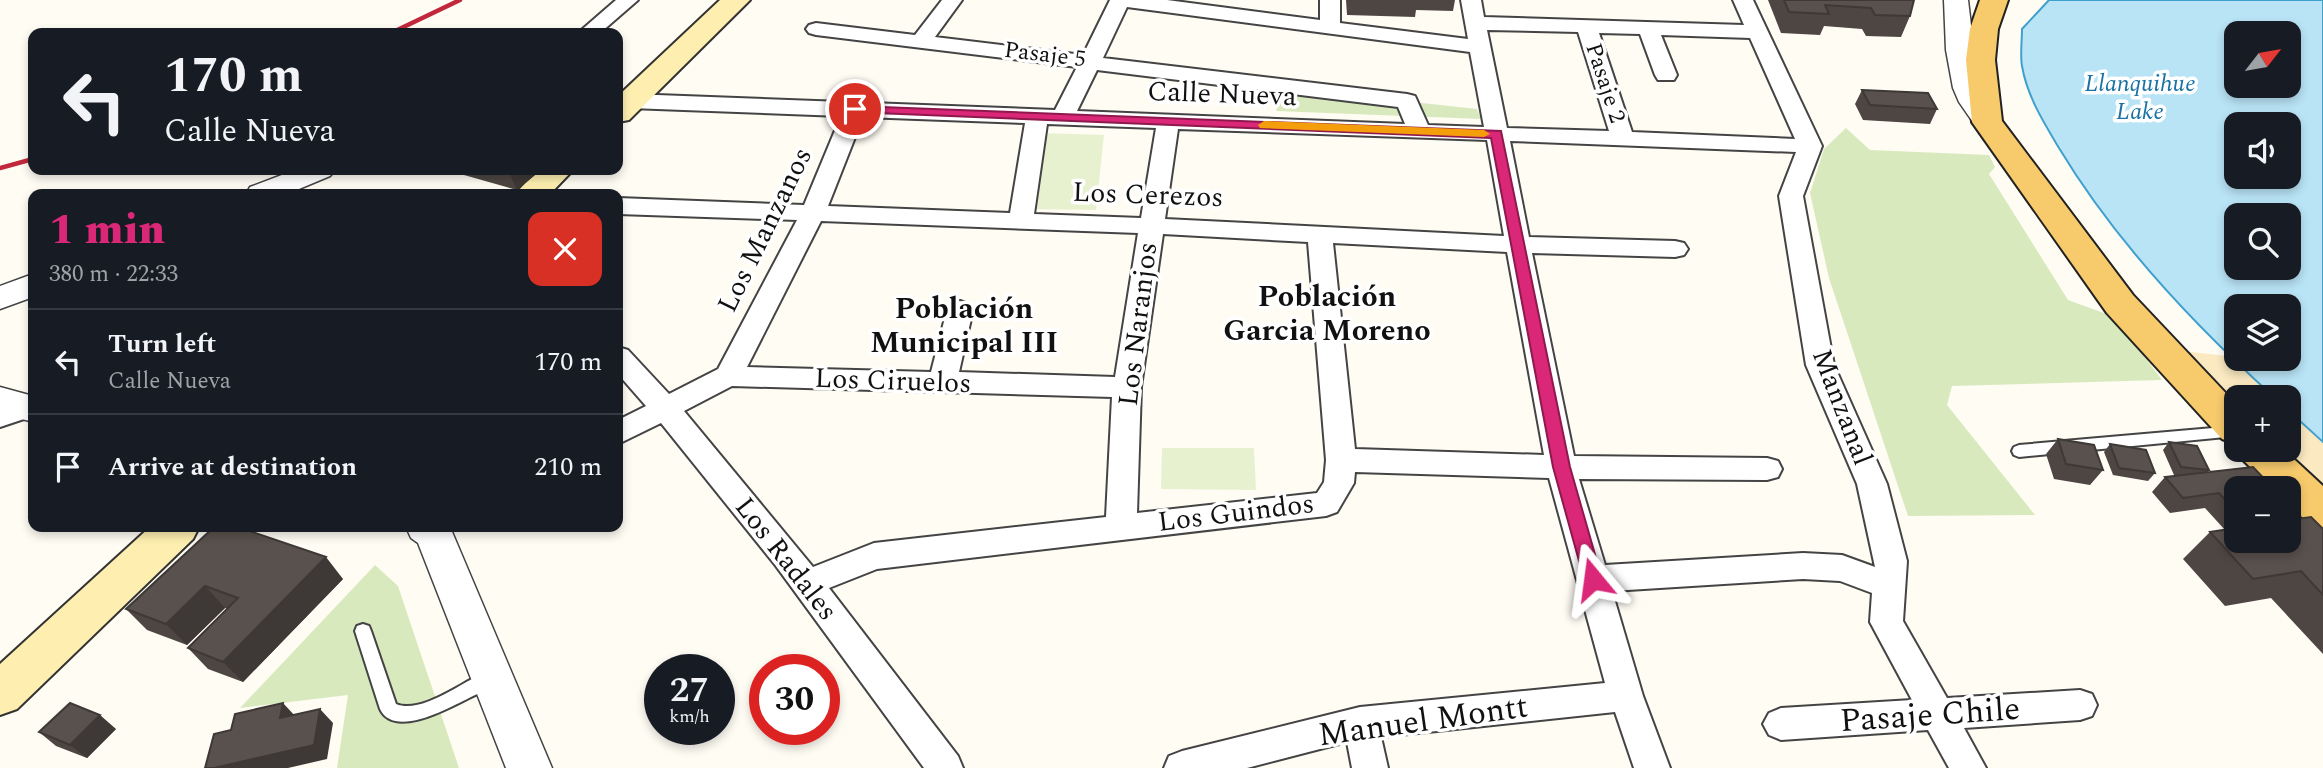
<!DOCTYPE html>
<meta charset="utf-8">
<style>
:root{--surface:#171b24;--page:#242831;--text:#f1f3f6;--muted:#9ea1a6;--line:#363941;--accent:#db2777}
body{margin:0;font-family:Spectral,serif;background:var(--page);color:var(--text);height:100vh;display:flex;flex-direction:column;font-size:26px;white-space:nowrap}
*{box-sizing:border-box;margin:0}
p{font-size:23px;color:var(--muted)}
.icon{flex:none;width:38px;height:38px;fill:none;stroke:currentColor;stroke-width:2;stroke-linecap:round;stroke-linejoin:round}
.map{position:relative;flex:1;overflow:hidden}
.panel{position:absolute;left:28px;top:189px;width:595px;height:343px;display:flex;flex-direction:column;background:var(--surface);border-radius:14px;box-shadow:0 4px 10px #0003}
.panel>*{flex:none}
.top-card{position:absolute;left:28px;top:28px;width:595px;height:147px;border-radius:14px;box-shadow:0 4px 10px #0003;background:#171b24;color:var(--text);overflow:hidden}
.needle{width:46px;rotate:59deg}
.tools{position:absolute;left:2224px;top:21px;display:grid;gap:14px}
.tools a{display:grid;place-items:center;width:77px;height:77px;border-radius:14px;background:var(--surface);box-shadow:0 4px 10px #0003;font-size:35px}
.speed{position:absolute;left:644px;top:654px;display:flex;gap:14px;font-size:35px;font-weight:700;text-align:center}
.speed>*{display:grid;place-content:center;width:91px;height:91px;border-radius:50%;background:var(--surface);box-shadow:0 4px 10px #0003;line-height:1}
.speed small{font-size:18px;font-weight:400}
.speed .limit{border:10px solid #d22;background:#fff;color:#111}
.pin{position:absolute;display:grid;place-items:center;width:60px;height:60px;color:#fff;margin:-30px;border:4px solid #fff;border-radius:50%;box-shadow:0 2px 7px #0007}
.me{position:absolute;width:77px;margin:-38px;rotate:344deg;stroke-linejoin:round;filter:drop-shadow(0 0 5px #0008)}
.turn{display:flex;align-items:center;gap:24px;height:147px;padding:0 21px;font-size:32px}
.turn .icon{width:91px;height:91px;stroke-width:2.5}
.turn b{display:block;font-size:49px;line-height:60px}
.round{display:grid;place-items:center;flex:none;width:74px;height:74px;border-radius:14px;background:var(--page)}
.summary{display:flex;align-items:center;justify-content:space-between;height:119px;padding:0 21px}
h1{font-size:42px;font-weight:800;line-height:52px;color:var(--accent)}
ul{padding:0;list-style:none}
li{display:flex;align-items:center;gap:21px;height:105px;padding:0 21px;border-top:2px solid var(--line)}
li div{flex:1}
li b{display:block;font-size:26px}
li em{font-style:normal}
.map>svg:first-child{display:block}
.green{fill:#d8eabd}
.sand{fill:#fae9c1}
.pitch{fill:#e8f1cf}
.water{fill:#b9e4f6;stroke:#40a0cd;stroke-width:2;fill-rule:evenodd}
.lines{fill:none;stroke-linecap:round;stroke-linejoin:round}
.service-casing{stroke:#444;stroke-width:4}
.minor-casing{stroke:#444;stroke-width:4}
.tertiary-casing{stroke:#444;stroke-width:3}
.secondary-casing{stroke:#333;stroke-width:4}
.primary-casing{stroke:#222;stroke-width:4}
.service{fill:#fff;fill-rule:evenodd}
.minor{fill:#fff;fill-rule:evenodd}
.tertiary{fill:#fff;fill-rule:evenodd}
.secondary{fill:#feefb0;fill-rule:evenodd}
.primary{fill:#f7ca6c;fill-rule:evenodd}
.rail{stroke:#c1283b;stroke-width:4.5}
.wall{fill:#4d4642}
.shaded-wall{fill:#3e3936}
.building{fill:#59514d;stroke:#3e3936;stroke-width:2}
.route{fill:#db2777;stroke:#8e194d;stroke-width:2}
.slow{fill:#f59e0b}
.labels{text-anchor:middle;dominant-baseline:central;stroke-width:7;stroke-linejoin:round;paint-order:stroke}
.far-street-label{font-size:23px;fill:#111;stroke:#fff}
.far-water-label{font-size:24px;font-style:italic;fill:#1972a3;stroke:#fff}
.street-label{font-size:28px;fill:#111;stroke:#fff}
.neighbourhood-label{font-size:30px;font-weight:bold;fill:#111;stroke:#fff}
.near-street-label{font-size:33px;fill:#111;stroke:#fff}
</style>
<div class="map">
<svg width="2323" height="768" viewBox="0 0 2323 768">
<rect width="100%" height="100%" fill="#fffcf4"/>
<!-- green -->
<path class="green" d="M 1284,88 L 1477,109 L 1481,119 L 1276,111 Z
M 1846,128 L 1870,150 L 1989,155 L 1995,167 L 1989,174 L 2068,300 L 2115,317 L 2162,380 L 1952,386 L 1947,405 L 2035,515 L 1908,516 L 1829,278 L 1810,193 L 1824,149 Z
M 375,565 L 398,586 L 459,768 L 337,768 L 348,695 L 240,708 Z"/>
<!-- sand -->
<path class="sand" d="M 2182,351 L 2228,356 L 2274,397 L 2236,397 L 2236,408 L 2189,363 Z
M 2289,411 L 2323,442 L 2323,490 L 2280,450 L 2289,450 Z"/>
<!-- pitch -->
<path class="pitch" d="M 1040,133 L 1104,135 L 1096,210 L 1028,209 Z
M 1162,448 L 1254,448 L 1256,490 L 1161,489 Z"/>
<!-- water -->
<path class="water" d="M 2049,0 L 2323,0 L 2323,442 L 2289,411 L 2289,397 L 2274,397 C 2193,324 2115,241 2059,148 C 2044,123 2027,96 2022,66 C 2020,55 2022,41 2022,29 ZM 2236,33 L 2289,33 L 2289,86 L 2236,86 ZM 2289,124 L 2289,177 L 2236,177 L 2236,124 ZM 2289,215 L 2289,268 L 2236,268 L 2236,215 ZM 2236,306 L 2289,306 L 2289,359 L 2236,359 Z"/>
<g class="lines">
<!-- service casing -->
<g class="service-casing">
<path id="service" d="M 2236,426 L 2236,436 L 2019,457 L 2014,455 L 2012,451 L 2014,447 L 2019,445 Z
M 363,624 L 369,626 L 371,631 L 396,704 C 423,715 465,679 491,670 L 497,672 L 500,677 C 495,687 479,693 469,698 C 449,708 394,739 380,709 L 355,631 L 357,626 Z"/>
</g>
<!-- minor casing -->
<g class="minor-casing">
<path id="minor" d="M 616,0 L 638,0 L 600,33 L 578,33 Z
M 942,0 L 962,0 L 935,37 L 1083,55 L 1110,0 L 1167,0 L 1320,20 L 1320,0 L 1340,0 L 1340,23 L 1468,39 L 1461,0 L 1481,0 L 1484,17 L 1744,25 L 1733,0 L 1753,0 L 1822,146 L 1803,196 L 1834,365 L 1887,484 L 1907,561 L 1903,621 L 1947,698 L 2080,690 L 2092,694 L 2097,705 L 2092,716 L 2080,720 L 1964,728 L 1986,768 L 1949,768 L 1928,730 L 1781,740 L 1769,735 L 1763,724 L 1769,713 L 1781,708 L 1912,700 L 1870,622 L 1872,593 L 1840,581 L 1803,579 L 1612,591 L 1643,696 L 1670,768 L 1634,768 L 1615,712 L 1381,737 L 1388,768 L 1352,768 L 1347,742 L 1247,768 L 1164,768 L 1169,756 L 1182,751 L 1360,707 L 1605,683 L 1549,478 L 1355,472 L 1354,483 L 1337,512 L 1326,516 L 877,569 L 829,588 L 958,756 L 963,768 L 924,768 L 776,566 L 661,423 L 618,444 L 618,420 L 646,406 L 618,374 L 618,347 L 628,350 L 669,394 L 718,369 L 797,220 L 618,214 L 618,198 L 804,205 L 841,116 L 630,108 L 622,106 L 619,101 L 622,96 L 630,94 L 1055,110 L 1077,67 L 816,35 L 809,33 L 806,29 L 809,25 L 816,23 L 915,35 ZM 1127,7 L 1470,52 L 1484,127 L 1428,125 L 1415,96 L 1407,94 L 1103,58 ZM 1487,30 L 1578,32 L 1609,131 L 1507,128 ZM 1599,33 L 1640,34 L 1655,75 L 1658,80 L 1674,80 L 1677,75 L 1661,35 L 1750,38 L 1795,139 L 1632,132 ZM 1097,70 L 1398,107 L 1405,124 L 1077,111 ZM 863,117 L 1025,123 L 1010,213 L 828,206 ZM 1047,124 L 1156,128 L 1141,218 L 1034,214 ZM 1178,129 L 1487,140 L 1504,236 L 1165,219 ZM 1510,141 L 1796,152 L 1779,196 L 1806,365 L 1857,484 L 1875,567 L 1842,555 L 1803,553 L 1605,565 L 1579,479 L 1767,480 L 1778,477 L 1782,469 L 1778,461 L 1767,458 L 1574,456 L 1532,253 L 1675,257 L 1684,255 L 1688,249 L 1684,243 L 1675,241 L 1529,237 ZM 821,221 L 1138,233 L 1115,377 L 959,372 L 973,310 L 969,304 L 960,301 L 951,304 L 947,310 L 931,372 L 747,367 ZM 1163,234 L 1308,242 L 1326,460 L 1324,482 L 1317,493 L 1137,513 L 1141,387 ZM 1333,243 L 1507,252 L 1544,455 L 1355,449 ZM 732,386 L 1112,397 L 1106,517 L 874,543 L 813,567 L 684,411 Z
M 33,395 L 33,416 L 0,427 L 0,405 Z"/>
</g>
<!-- tertiary casing -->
<g class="tertiary-casing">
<path id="tertiary" d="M 1944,0 L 1968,0 L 1977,76 L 1985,99 L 2001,122 L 1997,128 L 1987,130 L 1977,128 L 1959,102 L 1953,88 L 1946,50 Z
M 295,170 L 335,170 L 330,176 L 287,194 L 246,194 L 250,187 Z
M 33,274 L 33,297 L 0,309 L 0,286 Z
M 0,387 L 33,396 L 33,422 L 0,413 Z
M 406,527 L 450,527 L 552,768 L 506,768 L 418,543 L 411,538 Z"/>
</g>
<!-- secondary casing -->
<g class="secondary-casing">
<path id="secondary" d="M 720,0 L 750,0 L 629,120 L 618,122 L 618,96 Z
M 538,170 L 573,170 L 550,194 L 515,194 Z
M 150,527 L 199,527 L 193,539 L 17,709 L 0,715 L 0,664 Z"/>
</g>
<!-- primary casing -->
<g class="primary-casing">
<path id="primary" d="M 1980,0 L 2008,0 L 1998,29 L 1995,60 L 2002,121 L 2133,295 L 2236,404 L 2236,444 L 2222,439 L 2107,313 L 1972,122 L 1966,60 L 1970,29 Z
M 2238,450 L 2284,450 L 2323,486 L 2323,528 L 2308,523 L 2289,504 L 2289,488 L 2272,488 L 2244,461 Z"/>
</g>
<!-- service -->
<use href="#service" class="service"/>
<!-- minor -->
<use href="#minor" class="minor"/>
<!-- tertiary -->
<use href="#tertiary" class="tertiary"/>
<!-- secondary -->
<use href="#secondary" class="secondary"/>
<!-- primary -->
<use href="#primary" class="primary"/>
<!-- rail -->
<path class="rail" d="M 391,33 L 460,0
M 0,168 L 33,159"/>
</g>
<!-- wall -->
<path class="wall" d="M 1346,0 L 1455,0 L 1453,11 L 1416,10 L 1415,17 L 1347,15 Z
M 1768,0 L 1914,0 L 1910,16 L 1901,37 L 1866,36 L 1862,29 L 1824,26 L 1820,35 L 1781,33 Z
M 1862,90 L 1937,109 L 1930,124 L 1863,120 L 1855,104 Z
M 461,170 L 541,170 L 517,190 L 464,175 Z
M 2058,439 L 2103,470 L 2090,485 L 2054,479 L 2046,454 Z
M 2169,442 L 2209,470 L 2208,472 L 2236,488 L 2236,541 L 2323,529 L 2323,654 L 2271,598 L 2225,606 L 2183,559 L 2210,532 L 2225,530 L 2205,508 L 2170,513 L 2152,492 L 2165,477 L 2180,475 L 2174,475 L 2163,450 Z
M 2110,444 L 2155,473 L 2148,481 L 2113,475 L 2104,452 Z
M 214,527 L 343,579 L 243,682 L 208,669 L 188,648 L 228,609 L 225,608 L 187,645 L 147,630 L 126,609 Z
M 116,729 L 87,758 L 56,746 L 39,732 Z"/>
<!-- shaded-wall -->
<path class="shaded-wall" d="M 508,170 L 541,170 L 517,190 Z
M 326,557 L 343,579 L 243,682 L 223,662 Z
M 205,586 L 225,608 L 187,645 L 166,624 Z
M 283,703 L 296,717 L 280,718 Z
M 320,709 L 333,723 L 327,759 L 288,768 L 214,768 Z
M 100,715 L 116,729 L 87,758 L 70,745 Z"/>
<!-- building -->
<path class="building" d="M 1784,0 L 1914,0 L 1910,16 L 1875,15 L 1871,8 L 1825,5 L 1829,14 L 1789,12 Z
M 1862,90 L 1928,93 L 1937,109 L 1870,105 Z
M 2058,439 L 2094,445 L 2103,470 L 2066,464 Z
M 2169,442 L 2197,446 L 2209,470 L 2181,467 Z
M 2110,444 L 2146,450 L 2155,473 L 2119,468 Z
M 2253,467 L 2273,488 L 2236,488 L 2236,512 L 2219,493 L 2183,498 L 2165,477 Z
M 2311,517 L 2323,529 L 2323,595 L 2301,571 L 2253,579 L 2210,532 L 2236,528 L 2236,541 L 2289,541 L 2289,520 Z
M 214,527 L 238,527 L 326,557 L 223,662 L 188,648 L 238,598 L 205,586 L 166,624 L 126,609 Z
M 70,703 L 100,715 L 70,745 L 39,732 Z
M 283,703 L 280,718 L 320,709 L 314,745 L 214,768 L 205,768 L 214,734 L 231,730 L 235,714 Z"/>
<!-- route -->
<path class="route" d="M 855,106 L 1501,131 L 1570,467 L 1602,579 L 1600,585 L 1593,587 L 1587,585 L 1584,579 L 1553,467 L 1491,138 L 851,112 L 849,109 Z"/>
<!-- slow -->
<path class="slow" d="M 1264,121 L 1484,130 L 1490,134 L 1484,137 L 1260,128 L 1258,125 Z"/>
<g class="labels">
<!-- far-street labels -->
<g class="far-street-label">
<text transform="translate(1045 55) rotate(7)">Pasaje 5</text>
<text transform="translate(1605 83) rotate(72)">Pasaje 2</text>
</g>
<!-- far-water labels -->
<g class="far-water-label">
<text x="2140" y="84">Llanquihue<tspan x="2140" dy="28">Lake</tspan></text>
</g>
<!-- street labels -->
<g class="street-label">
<text transform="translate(1222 94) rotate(2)">Calle Nueva</text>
<text transform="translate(1148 195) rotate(2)">Los Cerezos</text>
<text transform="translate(765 230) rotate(-64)">Los Manzanos</text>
<text transform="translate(1138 324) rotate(-83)">Los Naranjos</text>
<text transform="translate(893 381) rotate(2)">Los Ciruelos</text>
<text transform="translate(1842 407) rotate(69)">Manzanal</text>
<text transform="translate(1236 513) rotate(-7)">Los Guindos</text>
<text transform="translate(786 559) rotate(52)">Los Radales</text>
</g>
<!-- neighbourhood labels -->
<g class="neighbourhood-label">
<text x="1327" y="297">Población<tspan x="1327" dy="34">Garcia Moreno</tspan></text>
<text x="964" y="309">Población<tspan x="964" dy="34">Municipal III</tspan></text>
</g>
<!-- near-street labels -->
<g class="near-street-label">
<text transform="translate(1930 715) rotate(-4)">Pasaje Chile</text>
<text transform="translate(1423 721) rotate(-8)">Manuel Montt</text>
</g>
</g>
</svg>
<div class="tools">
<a><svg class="needle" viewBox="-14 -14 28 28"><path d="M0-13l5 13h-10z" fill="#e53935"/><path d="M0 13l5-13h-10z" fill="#9ea1a6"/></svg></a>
<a><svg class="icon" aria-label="sound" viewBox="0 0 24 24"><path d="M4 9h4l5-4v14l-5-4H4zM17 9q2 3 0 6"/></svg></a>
<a><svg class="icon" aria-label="search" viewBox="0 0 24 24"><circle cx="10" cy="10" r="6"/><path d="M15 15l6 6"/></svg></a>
<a><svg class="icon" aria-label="layers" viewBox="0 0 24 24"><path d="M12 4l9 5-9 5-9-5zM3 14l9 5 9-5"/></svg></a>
<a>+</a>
<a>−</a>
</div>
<div class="speed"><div>27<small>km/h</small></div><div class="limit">30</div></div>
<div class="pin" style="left:855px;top:109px;background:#d93025"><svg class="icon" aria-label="arrive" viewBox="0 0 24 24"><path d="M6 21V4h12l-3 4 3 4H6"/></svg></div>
<svg class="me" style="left:1593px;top:579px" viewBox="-20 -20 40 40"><path d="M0-17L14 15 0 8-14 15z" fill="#db2777" stroke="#fff" stroke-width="4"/></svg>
<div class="top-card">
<div class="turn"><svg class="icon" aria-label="left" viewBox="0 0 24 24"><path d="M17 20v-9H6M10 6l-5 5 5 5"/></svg><div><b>170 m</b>Calle Nueva</div></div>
</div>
<section class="panel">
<div class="summary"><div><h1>1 min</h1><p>380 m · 22:33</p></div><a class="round" style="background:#d93025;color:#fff"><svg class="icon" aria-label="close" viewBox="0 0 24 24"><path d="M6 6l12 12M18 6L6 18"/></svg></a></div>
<ul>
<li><svg class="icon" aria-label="left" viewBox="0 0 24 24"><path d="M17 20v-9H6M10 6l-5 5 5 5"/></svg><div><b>Turn left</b><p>Calle Nueva</p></div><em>170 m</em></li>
<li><svg class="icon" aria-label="arrive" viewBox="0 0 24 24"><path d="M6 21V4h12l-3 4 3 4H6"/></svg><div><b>Arrive at destination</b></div><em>210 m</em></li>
</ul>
</section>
</div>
